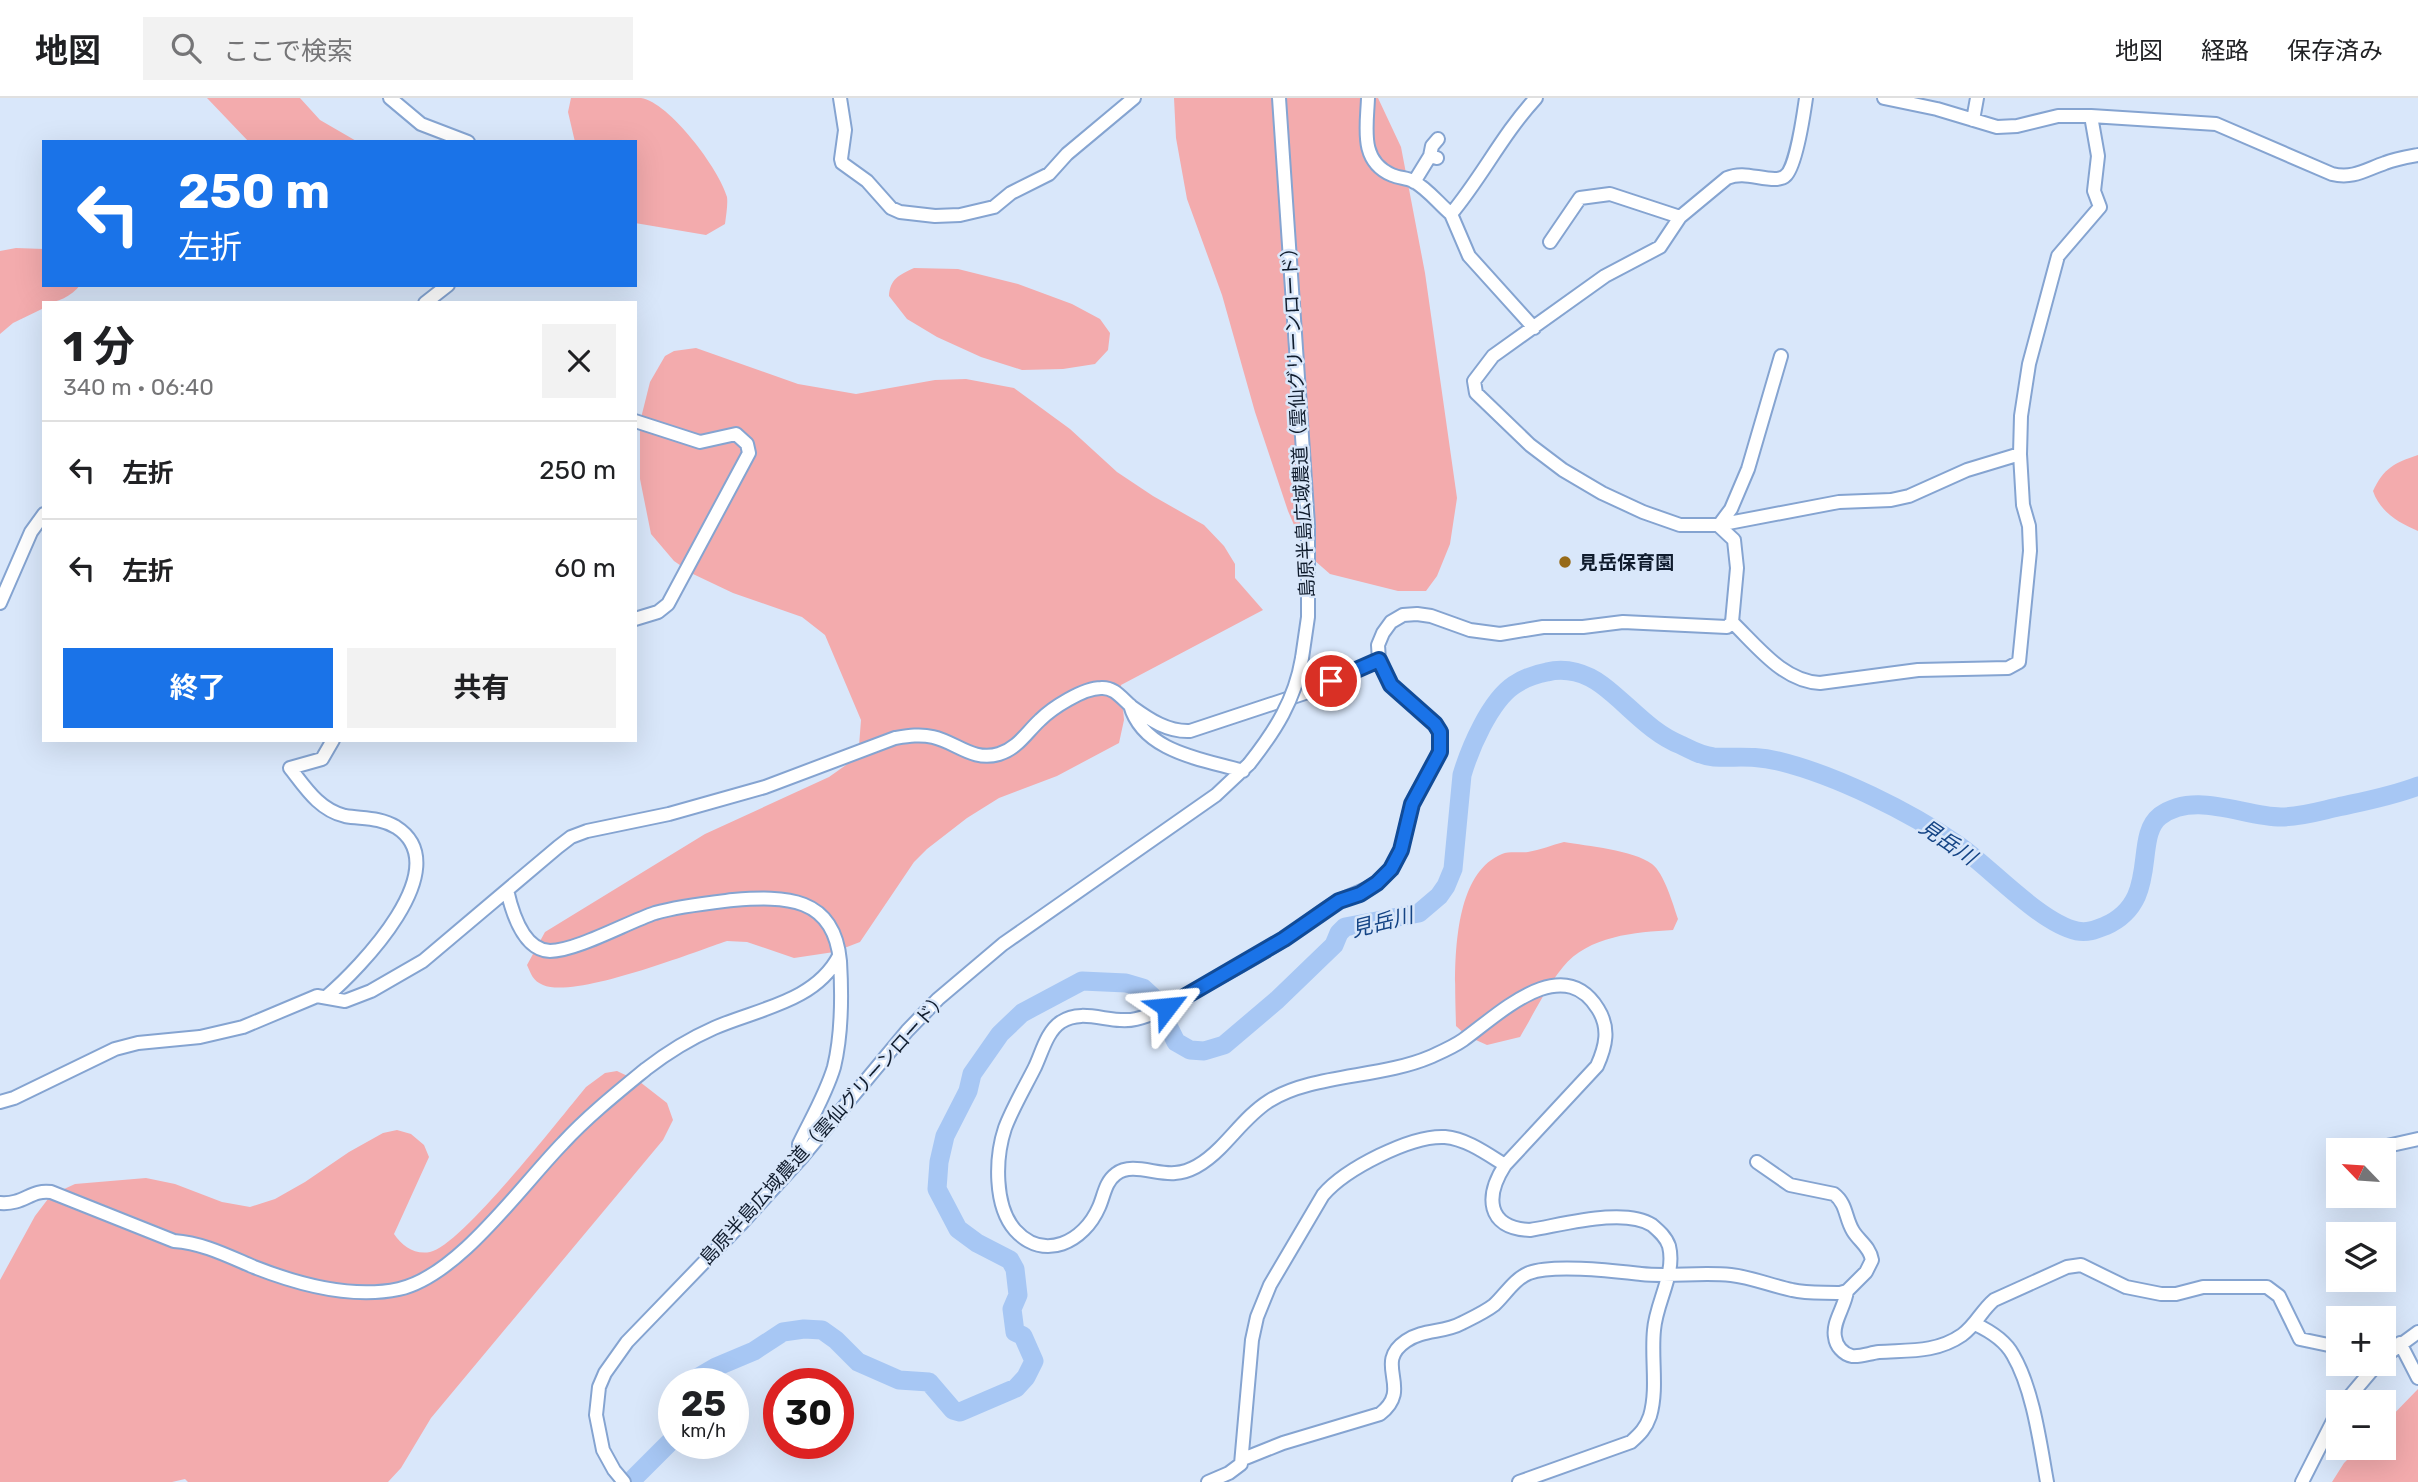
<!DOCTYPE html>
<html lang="ja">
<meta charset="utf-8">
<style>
:root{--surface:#fff;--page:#f2f2f2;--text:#202124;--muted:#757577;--line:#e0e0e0;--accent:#1a73e8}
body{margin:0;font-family:Rubik,"Noto Sans JP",sans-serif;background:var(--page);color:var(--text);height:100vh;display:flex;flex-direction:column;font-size:26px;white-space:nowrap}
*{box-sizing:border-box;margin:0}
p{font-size:23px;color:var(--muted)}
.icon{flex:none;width:38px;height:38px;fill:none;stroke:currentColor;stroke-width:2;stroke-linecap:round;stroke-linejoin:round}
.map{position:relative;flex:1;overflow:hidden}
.details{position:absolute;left:42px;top:203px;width:595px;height:441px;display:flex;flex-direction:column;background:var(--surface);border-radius:0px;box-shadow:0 7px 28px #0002}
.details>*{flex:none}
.banner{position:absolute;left:42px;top:42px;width:595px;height:147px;border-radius:0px;box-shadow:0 7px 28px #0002;background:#1a73e8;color:#fff;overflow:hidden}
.needle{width:46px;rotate:295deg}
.tools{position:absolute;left:2326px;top:1040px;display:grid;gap:14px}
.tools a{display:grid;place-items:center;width:70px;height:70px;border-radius:0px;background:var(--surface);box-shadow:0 7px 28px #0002;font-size:35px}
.speed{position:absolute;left:658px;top:1270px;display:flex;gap:14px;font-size:35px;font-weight:700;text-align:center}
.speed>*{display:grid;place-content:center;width:91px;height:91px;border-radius:50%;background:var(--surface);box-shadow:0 7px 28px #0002;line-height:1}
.speed small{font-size:18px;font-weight:400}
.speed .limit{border:10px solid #d22;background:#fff;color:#111}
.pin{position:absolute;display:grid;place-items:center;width:60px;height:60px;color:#fff;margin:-30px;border:4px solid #fff;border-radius:50%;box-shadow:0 2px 7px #0007}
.me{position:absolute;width:77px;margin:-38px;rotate:61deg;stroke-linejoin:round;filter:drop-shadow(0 0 5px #0008)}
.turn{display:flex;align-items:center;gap:24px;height:147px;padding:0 21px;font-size:32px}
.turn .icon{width:91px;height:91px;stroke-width:2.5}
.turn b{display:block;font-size:49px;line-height:60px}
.round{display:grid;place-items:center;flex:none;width:74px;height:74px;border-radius:0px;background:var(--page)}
.summary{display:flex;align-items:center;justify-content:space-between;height:119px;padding:0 21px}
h1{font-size:42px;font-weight:700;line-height:52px}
.button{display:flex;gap:14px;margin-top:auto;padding:14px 21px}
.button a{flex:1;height:80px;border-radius:0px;background:var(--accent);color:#fff;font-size:28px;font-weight:700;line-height:80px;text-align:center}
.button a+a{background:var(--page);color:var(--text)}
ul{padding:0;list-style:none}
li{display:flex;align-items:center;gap:21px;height:98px;padding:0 21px;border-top:2px solid var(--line)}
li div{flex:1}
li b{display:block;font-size:26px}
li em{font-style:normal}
header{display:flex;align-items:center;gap:42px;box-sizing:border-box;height:98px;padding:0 35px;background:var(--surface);border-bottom:2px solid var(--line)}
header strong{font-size:33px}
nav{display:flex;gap:38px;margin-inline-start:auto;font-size:24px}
.search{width:490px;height:63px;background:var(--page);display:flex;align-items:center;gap:18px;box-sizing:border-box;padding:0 24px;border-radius:0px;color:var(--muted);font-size:26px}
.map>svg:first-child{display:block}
.green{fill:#f3abad}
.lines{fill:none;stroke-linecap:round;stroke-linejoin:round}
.river{stroke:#a7c7f4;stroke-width:19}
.minor-casing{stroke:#85a4d1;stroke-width:16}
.minor{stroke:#fff;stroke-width:12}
.minor-bridge-casing{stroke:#85a4d1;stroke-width:16;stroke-linecap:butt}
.minor-bridge{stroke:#fff;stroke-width:12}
.route-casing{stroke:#114b97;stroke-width:18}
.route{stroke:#1a73e8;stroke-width:12}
.poi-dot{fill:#976a18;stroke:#d9e7fa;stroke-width:2.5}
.labels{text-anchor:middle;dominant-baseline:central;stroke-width:5;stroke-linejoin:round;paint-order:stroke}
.street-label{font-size:19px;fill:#101c2d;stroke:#d9e7fa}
.poi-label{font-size:19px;font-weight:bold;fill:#101c2d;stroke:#d9e7fa;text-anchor:start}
.water-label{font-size:21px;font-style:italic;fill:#144485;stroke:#d9e7fa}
</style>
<header>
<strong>地図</strong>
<div class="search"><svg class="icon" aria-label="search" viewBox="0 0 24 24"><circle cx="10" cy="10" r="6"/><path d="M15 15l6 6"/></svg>ここで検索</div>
<nav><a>地図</a><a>経路</a><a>保存済み</a></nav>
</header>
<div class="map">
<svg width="2418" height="1384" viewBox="0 0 2418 1384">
<rect width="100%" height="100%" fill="#d9e7fa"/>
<!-- green -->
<path class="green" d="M 207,0 L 300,0 L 320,22 L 358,44 L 249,44 Z
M 571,0 C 594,0 619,0 641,0 C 669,4 720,72 727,99 C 728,107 726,118 725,126 L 706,137 L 635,125 L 635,44 L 575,44 L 568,14 Z
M 1174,0 L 1378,0 L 1401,49 L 1425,175 L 1457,400 L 1450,446 L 1437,478 L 1426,493 L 1398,493 L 1330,476 L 1306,455 L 1288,413 L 1255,314 L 1222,197 L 1187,101 L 1176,40 Z
M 16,150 L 44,151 L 44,187 L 80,187 C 72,198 57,205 44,205 L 44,210 L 13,225 L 0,236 L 0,153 Z
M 914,170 L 958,171 L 1018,186 L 1072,206 L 1100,221 L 1110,235 L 1108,252 L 1095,266 L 1063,271 L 1022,272 L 981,259 L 937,239 L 907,221 L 889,198 C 890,181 899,177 914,170 Z
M 696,250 L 798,286 L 856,296 L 935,282 L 966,281 L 1014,290 L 1070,331 L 1117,374 L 1153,398 L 1204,427 L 1224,448 L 1235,466 L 1235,480 L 1263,512 L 1121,587 L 1124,622 L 1119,645 L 1057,678 L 999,700 L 967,720 L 927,751 L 914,764 L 860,844 L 834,854 L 794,860 L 747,844 L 727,843 C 691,855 575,901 543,887 C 533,883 531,876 527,867 L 545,834 L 705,736 L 829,679 L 856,660 L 859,648 L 861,622 L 825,537 L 802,519 L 733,495 L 693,476 L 674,463 L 651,436 L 640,381 L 640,324 L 650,284 L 665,258 L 674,253 Z
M 2418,357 L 2418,433 C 2399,425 2380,414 2373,393 C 2384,370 2394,365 2418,357 Z
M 1564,744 C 1587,748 1633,752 1652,766 C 1664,775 1673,806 1678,821 L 1673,832 C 1635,834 1588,838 1563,869 C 1547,888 1533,917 1520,939 L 1487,947 L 1467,938 L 1456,928 C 1455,881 1448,778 1502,756 C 1509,753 1520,755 1528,754 C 1540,752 1552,747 1564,744 Z
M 617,973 L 640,984 L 667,1005 L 673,1022 L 663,1042 L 431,1320 L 401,1370 L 388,1384 L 188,1384 L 185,1381 L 172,1384 L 0,1384 L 0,1182 L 35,1118 L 51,1097 L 75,1086 L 146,1080 L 175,1086 L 222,1104 L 250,1109 L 275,1101 L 305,1084 L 349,1054 L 383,1035 L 397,1032 L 411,1036 L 424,1047 L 429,1059 L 394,1136 C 402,1148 415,1157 430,1154 C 461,1148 561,1019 586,989 L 605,975 Z
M 2418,1291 L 2418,1384 L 2332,1384 L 2344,1365 L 2360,1349 L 2384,1349 L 2384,1326 Z"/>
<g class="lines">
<!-- river -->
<path class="river" d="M 691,1286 L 692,1283 L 716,1269 L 754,1253 L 783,1234 L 804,1231 L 822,1232 L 836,1242 L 858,1264 L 899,1282 L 929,1284 L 953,1312 L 960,1314 L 1016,1290 L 1026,1279 L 1034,1263 L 1023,1238 L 1015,1234 L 1012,1211 L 1018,1197 L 1015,1171 L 1010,1162 L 977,1145 L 958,1131 L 937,1091 L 939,1064 L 945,1038 L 968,993 L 972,976 L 1000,936 L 1022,915 L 1082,883 L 1126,885 L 1143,890 L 1155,901 L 1176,944 L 1190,952 L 1204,953 L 1224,947 L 1277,902 L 1334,847 L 1339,835 L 1345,829 L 1419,815 L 1439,798 L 1446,788 L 1453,771 L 1462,677 C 1470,650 1490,603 1514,587 C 1523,581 1536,576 1547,574 C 1566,569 1586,575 1602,587 C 1629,607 1649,634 1681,647 C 1691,652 1702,658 1714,659 C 1738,660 1753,657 1778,663 C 1836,677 1910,714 1958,747 C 1991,770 2040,825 2077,833 C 2087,835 2095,832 2105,828 C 2162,803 2132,740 2160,718 C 2195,692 2244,719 2281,719 C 2300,719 2320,713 2338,709 C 2365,703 2392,698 2418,688
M 630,1384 L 674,1340"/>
<!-- minor casing -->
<g class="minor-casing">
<path id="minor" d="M 390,0 L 421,26 L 468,44
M 840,0 L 845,32 L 841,61 L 842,65 L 867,83 L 891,110 L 900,114 L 935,118 L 960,117 L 994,109 L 1011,95 L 1049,76 L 1067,56 L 1134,0
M 1279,0 L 1308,427 L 1308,519 L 1302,560
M 1368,0 C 1367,29 1359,63 1392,77 C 1399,80 1407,80 1413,83 C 1427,90 1439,106 1451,116
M 1806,0 C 1804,14 1796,71 1785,78 C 1784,80 1777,81 1775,81 C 1758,81 1743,73 1727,80 L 1680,119 L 1660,149 L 1605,178 L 1493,258 L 1474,283 L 1476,295 L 1530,347 L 1563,372 L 1602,395 L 1643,414 L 1680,427 L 1718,427 L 1839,404 L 1891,402 L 1909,398 L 1967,372 L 2020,356
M 1884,0 L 1937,11 L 1997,29 L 2017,28 L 2058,18 L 2091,18 L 2216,26 L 2332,76 C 2353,81 2365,72 2385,65 C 2395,61 2407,59 2418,57
M 1973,22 L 1977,0
M 1430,58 L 1432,48 L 1438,41
M 1414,84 L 1430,58 L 1437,60
M 1550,144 L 1580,100 L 1610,96 L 1680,119
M 425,205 L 448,187
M 1534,230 L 1469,158 L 1451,116 C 1482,79 1502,37 1536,0
M 635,323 L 700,344 L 736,336 L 747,346 L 749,355 L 668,506 L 658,514 L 635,521
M 1718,427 L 1734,442 L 1737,470 L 1732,524
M 1719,427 L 1731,411 L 1748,371 L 1781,258
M 0,505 L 31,434 L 44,416
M 1732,524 C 1758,549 1783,583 1820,585 L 1918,572 L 2008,570 L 2019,564 L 2030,453 L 2029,428 L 2023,407 L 2020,356 L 2021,318 L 2029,266 L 2058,158 L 2100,109 L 2094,93 L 2098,58 L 2091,18
M 1130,607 C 1143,654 1202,661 1243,673
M 507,792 C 512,814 523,852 550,853 C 576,853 628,824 655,815 C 679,808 708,805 733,802 C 785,798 834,798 840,863 C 842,897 842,936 834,969 C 826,996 811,1021 799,1046 L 799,1052 L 803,1058
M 326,899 C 359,871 459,769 396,729 C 379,719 363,721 345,718 C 319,712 305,689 290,670 L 322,661 L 333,642
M 0,1004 L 14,1000 L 115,951 L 138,945 L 200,939 L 243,929 L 317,898 L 345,903 L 371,893 L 423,863 L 558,749 L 571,739 L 587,733 L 669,716 L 765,689 L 895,640 C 908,638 920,636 933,639 C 956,644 973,664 999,656 C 1018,650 1026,635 1040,622 C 1052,610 1083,590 1101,590 C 1115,589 1122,601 1132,609 C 1150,622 1168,634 1190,633 L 1308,594 L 1379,562
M 2378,1050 L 2418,1041
M 1757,1064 L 1790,1087 L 1834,1096 C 1847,1106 1845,1120 1853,1133 C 1859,1143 1870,1149 1872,1162 L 1866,1174 L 1847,1193
M 0,1105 C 24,1107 31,1091 51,1094 L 174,1143 C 203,1145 228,1158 254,1169 C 297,1186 353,1201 399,1191 C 458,1178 521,1088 563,1045 C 588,1018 618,994 646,971 C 668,954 689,941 714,930 C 757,911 815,904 839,858
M 1975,1226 C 1990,1233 2005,1242 2013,1257 C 2033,1291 2040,1345 2047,1384
M 2400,1245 L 2418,1280
M 2384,1259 L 2418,1234
M 2345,1304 L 2378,1265
M 1243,1361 L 1283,1345 L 1380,1316 C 1414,1290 1372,1266 1406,1243 C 1423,1231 1444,1235 1462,1225 C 1472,1220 1485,1214 1494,1207 C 1505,1197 1514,1181 1529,1175 C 1554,1166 1613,1173 1641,1176 C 1670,1179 1700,1174 1731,1177 C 1751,1179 1772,1188 1792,1192 C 1808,1196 1825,1194 1840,1195 L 1847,1193 C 1845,1209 1832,1224 1835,1239 C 1836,1248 1843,1256 1852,1258 C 1861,1259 1870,1255 1879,1254 C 1908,1252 1936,1255 1962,1237 C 1976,1227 1981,1213 1994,1202 L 2067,1169 L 2081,1167 L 2126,1189 L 2161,1196 L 2176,1196 L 2203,1189 L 2267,1189 L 2279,1198 L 2300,1241 L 2338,1249
M 624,1384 L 614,1372 L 603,1352 L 596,1317 L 599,1289 L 605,1275 L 627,1244 L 740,1127 L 803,1058 L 907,933 L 938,901 L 1003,846 L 1216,697 L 1249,666
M 1208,1384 L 1229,1375 L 1241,1366 L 1252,1242 L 1257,1219 L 1270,1187 L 1323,1097 C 1345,1071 1411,1037 1445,1039 C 1467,1041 1487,1056 1505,1067
M 1519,1384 L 1631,1344 C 1640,1336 1646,1330 1650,1318 C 1658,1291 1651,1260 1654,1232 C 1656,1204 1676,1176 1669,1148 C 1666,1139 1659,1133 1652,1127 C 1624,1109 1562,1127 1530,1132 C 1486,1130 1485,1098 1505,1067 L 1597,968 C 1606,948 1610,930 1598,911 C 1562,853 1498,917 1463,942 C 1453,949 1441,954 1430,959 C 1381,980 1311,976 1269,1003 C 1250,1015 1236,1034 1220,1050 C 1208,1062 1193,1074 1175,1075 C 1157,1077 1131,1064 1116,1076 C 1105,1084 1104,1098 1099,1109 C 1084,1144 1044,1164 1015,1132 C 994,1108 995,1060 1005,1030 C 1013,1009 1025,989 1035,969 C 1042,954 1047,933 1061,924 C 1083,909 1112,927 1136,921 C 1158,916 1178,902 1197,892 C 1228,874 1260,858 1289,838 C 1305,827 1321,812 1339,803 C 1358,793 1375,791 1390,772 C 1406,752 1404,724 1414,701 C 1425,677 1451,652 1435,626 L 1391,587 L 1379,562 L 1378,547 L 1383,535 L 1391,524 L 1403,517 L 1417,516 L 1431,518 L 1470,532 L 1500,536 L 1543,529 L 1583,529 L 1623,524 L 1727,529 L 1732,524
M 2302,1384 L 2338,1313"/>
</g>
<!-- minor -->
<use href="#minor" class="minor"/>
<!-- minor-bridge casing -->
<g class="minor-bridge-casing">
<path id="minor-bridge" d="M 1249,666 C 1275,633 1295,602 1302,560"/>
</g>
<!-- minor-bridge -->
<use href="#minor-bridge" class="minor-bridge"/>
</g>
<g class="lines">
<!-- route casing -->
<g class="route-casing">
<path id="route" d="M 1167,909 L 1284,841 L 1339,803 L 1360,796 L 1377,785 L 1391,771 L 1401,752 L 1412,706 L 1440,654 L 1440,634 L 1435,626 L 1391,587 L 1379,562 L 1331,583"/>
</g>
<!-- route -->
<use href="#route" class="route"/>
</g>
<!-- markers -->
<circle class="poi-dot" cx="1565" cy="464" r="7"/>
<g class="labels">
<!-- street labels -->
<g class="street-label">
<text transform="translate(1298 320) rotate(-93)">島原半島広域農道（雲仙グリーンロード）</text>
<text transform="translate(824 1030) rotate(-48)">島原半島広域農道（雲仙グリーンロード）</text>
</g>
<!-- poi labels -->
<g class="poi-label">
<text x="1579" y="464">見岳保育園</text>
</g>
<!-- water labels -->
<g class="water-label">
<text transform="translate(1948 744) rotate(34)">見岳川</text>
<text transform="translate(1382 824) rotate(-14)">見岳川</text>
</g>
</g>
</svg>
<div class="tools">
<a><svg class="needle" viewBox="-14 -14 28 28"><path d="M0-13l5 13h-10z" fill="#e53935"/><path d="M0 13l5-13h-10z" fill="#757577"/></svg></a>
<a><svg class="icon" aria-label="layers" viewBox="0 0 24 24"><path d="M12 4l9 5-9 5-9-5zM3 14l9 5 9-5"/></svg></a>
<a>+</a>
<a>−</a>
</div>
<div class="speed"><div>25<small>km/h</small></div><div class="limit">30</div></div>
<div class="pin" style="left:1331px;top:583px;background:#d93025"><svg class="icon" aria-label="arrive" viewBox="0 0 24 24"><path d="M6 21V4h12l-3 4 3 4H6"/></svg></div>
<svg class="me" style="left:1167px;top:909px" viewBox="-20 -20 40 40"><path d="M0-17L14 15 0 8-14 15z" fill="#1a73e8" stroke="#fff" stroke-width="4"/></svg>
<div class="banner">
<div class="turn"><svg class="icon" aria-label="left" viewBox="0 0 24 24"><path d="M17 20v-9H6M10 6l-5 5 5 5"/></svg><div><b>250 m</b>左折</div></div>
</div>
<section class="details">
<div class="summary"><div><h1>1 分</h1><p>340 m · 06:40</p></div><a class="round"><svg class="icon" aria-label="close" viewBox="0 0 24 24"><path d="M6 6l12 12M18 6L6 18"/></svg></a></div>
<ul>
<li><svg class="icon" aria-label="left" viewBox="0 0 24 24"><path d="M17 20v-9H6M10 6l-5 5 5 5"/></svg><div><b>左折</b></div><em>250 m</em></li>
<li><svg class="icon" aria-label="left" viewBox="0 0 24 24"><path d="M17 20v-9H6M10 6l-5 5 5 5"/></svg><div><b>左折</b></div><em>60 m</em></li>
</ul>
<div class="button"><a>終了</a><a>共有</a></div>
</section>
</div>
